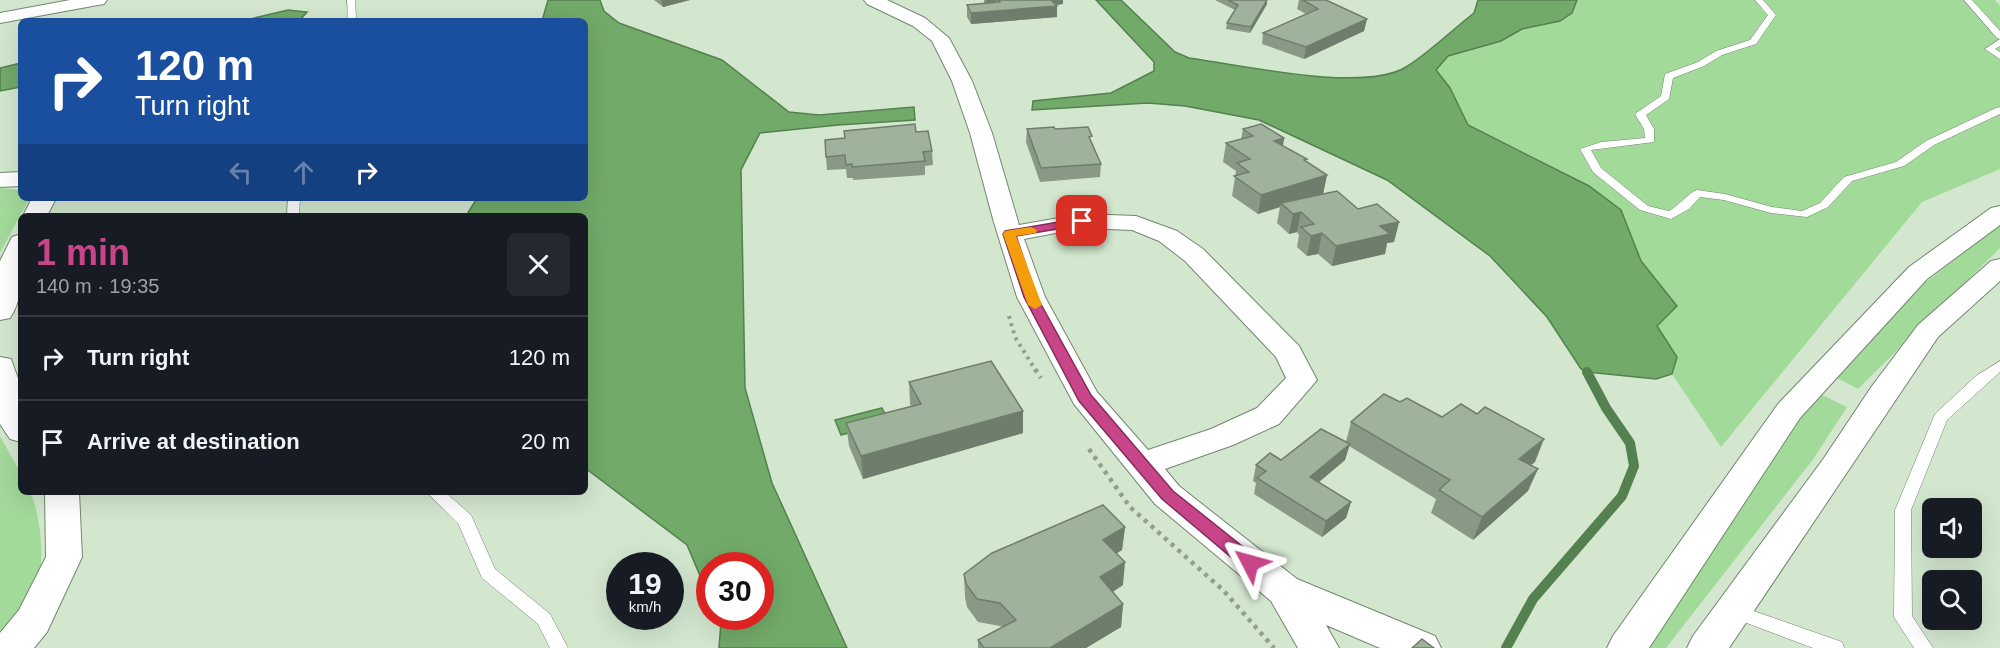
<!DOCTYPE html>
<meta charset="utf-8">
<style>
:root{--surface:#171b24;--page:#242831;--text:#f1f3f6;--muted:#9ea1a6;--line:#363941;--accent:#c9458a}
body{margin:0;font-family:Helvetica,sans-serif;background:var(--page);color:var(--text);height:100vh;display:flex;flex-direction:column;font-size:22px;white-space:nowrap}
*{box-sizing:border-box;margin:0}
p{font-size:20px;color:var(--muted)}
.icon{flex:none;width:33px;height:33px;fill:none;stroke:currentColor;stroke-width:2;stroke-linecap:round;stroke-linejoin:round}
.map{position:relative;flex:1;overflow:hidden}
.panel{position:absolute;left:18px;top:213px;width:570px;height:282px;display:flex;flex-direction:column;background:var(--surface);border-radius:9px;box-shadow:0 6px 24px #0002}
.panel>*{flex:none}
.guide{position:absolute;left:18px;top:18px;width:570px;height:183px;border-radius:9px;box-shadow:0 6px 24px #0002;background:#1a4fa0;color:#fff;overflow:hidden}
.buttons{position:absolute;left:1922px;top:498px;display:grid;gap:12px}
.buttons a{display:grid;place-items:center;width:60px;height:60px;border-radius:9px;background:var(--surface);box-shadow:0 6px 24px #0002;font-size:30px}
.speed{position:absolute;left:606px;top:552px;display:flex;gap:12px;font-size:30px;font-weight:700;text-align:center}
.speed>*{display:grid;place-content:center;width:78px;height:78px;border-radius:50%;background:var(--surface);box-shadow:0 6px 24px #0002;line-height:1}
.speed small{font-size:15px;font-weight:400}
.speed .limit{border:9px solid #d22;background:#fff;color:#111}
.pin{position:absolute;display:grid;place-items:center;width:51px;height:51px;color:#fff;margin:-26px;border-radius:12px;box-shadow:0 3px 9px #0006}
.me{position:absolute;width:66px;margin:-33px;rotate:309deg;stroke-linejoin:round;filter:drop-shadow(0 0 4px #0008)}
.turn{display:flex;align-items:center;gap:21px;height:126px;padding:0 18px;font-size:27px}
.turn .icon{width:78px;height:78px;stroke-width:2.5}
.turn b{display:block;font-size:42px;line-height:51px}
.lanes{display:flex;align-items:center;height:57px;padding:0 18px;background:#0003;justify-content:center;gap:30px;direction:ltr}
.lanes .off{opacity:.35}
.round{display:grid;place-items:center;flex:none;width:63px;height:63px;border-radius:9px;background:var(--page)}
.summary{display:flex;align-items:center;justify-content:space-between;height:102px;padding:0 18px}
h1{font-size:36px;font-weight:800;line-height:45px;color:var(--accent)}
ul{padding:0;list-style:none}
li{display:flex;align-items:center;gap:18px;height:84px;padding:0 18px;border-top:2px solid var(--line)}
li div{flex:1}
li b{display:block;font-size:22px}
li em{font-style:normal}
.map>svg:first-child{display:block}
.green{fill:#a2da9a}
.water{fill:#71aa69;stroke:#558050;stroke-width:1.5}
.lines{fill:none;stroke-linecap:round;stroke-linejoin:round}
.stream{stroke:#558050;stroke-width:10}
.lane-casing{stroke:#738670;stroke-width:1}
.street-casing{stroke:#738670;stroke-width:2}
.path-far1{stroke:#90a08d;stroke-width:4;stroke-dasharray:3 4.5;stroke-linecap:butt}
.path{stroke:#90a08d;stroke-width:4.5;stroke-dasharray:4 5;stroke-linecap:butt}
.lane{fill:#fff;fill-rule:evenodd}
.street{fill:#fff;fill-rule:evenodd}
.wall{fill:#899985}
.shaded-wall{fill:#6f7d6c}
.building{fill:#9fb29b;stroke:#6f7d6c;stroke-width:1.5}
.route{fill:#c9458a;stroke:#832d5a;stroke-width:1.5}
.slow{fill:#f59e0b}
</style>
<div class="map">
<svg width="2000" height="648" viewBox="0 0 2000 648">
<rect width="100%" height="100%" fill="#d3e7cf"/>
<!-- green -->
<path class="green" d="M 1577,0 L 1995,0 L 2000,6 L 2000,169 L 1922,202 L 1721,447 L 1672,374 L 1677,356 L 1657,326 L 1677,305 L 1641,261 L 1621,210 L 1589,186 L 1468,125 L 1450,88 L 1435,70 L 1448,56 L 1501,41 L 1522,29 L 1560,21 L 1572,13 Z
M 0,188 L 21,190 L 21,198 L 29,199 L 0,253 Z
M 2000,224 L 2000,248 L 1858,389 L 1837,378 L 1921,286 Z
M 1818,393 L 1847,407 L 1814,458 L 1666,648 L 1643,648 Z
M 0,436 L 21,474 L 21,492 L 30,492 C 40,512 46,562 37,583 C 27,603 12,623 0,642 Z"/>
<!-- water -->
<path class="water" d="M 548,0 L 600,0 L 604,11 L 619,23 L 722,60 L 789,112 L 819,115 L 914,107 L 915,120 L 838,125 L 760,133 L 741,170 L 745,388 L 772,483 L 847,648 L 719,648 L 721,622 L 718,617 L 760,616 L 760,566 L 710,566 L 709,597 L 687,545 L 585,468 L 585,216 L 466,216 L 477,198 L 585,198 L 585,21 L 542,21 Z
M 1096,0 L 1121,0 L 1175,52 L 1189,58 C 1240,65 1364,93 1406,67 C 1430,52 1452,30 1474,13 L 1478,0 L 1577,0 L 1572,13 L 1560,21 L 1522,29 L 1501,41 L 1448,56 L 1436,70 L 1450,88 L 1468,125 L 1589,186 L 1621,210 L 1641,261 L 1677,306 L 1657,326 L 1677,357 L 1672,374 L 1656,379 L 1587,372 L 1581,369 L 1547,317 L 1490,256 L 1387,180 L 1259,120 L 1185,106 L 1148,103 L 1032,110 L 1033,101 L 1111,93 L 1154,71 L 1154,62 Z
M 288,10 L 307,12 L 299,21 L 242,21 Z
M 21,63 L 21,87 L 0,91 L 0,68 Z
M 882,408 L 889,422 L 841,435 L 835,420 Z"/>
<g class="lines">
<!-- stream -->
<path class="stream" d="M 1506,648 L 1533,599 L 1622,496 L 1634,466 L 1630,443 L 1606,408 L 1587,372"/>
<!-- lane casing -->
<g class="lane-casing">
<path id="lane" d="M 347,0 L 355,0 L 356,18 L 353,21 L 342,21 L 348,17 Z
M 1755,0 L 1763,0 L 1776,15 L 1756,44 L 1722,55 L 1704,66 L 1673,78 L 1669,99 L 1646,115 L 1654,129 L 1654,142 L 1591,150 L 1601,168 L 1648,206 L 1669,211 C 1680,205 1688,193 1697,190 L 1725,194 L 1772,207 L 1802,211 L 1820,203 L 1844,177 L 1896,162 L 1926,141 L 1996,108 L 2000,107 L 2000,114 L 1934,145 L 1904,166 L 1852,181 L 1828,207 L 1807,217 L 1771,213 L 1724,200 L 1700,197 L 1689,209 L 1671,219 L 1640,210 L 1593,172 L 1580,149 L 1601,142 L 1645,138 L 1644,129 L 1635,114 L 1661,96 L 1665,74 L 1698,62 L 1716,51 L 1750,40 L 1768,15 Z
M 1964,0 L 1972,0 L 2000,31 L 2000,39 L 1997,38 Z
M 2000,39 L 2000,46 L 1995,49 L 2000,52 L 2000,59 L 1985,49 Z
M 288,198 L 300,198 L 299,216 L 287,216 Z
M 2000,361 L 2000,372 L 1947,420 L 1911,510 L 1912,616 L 1933,648 L 1914,648 L 1894,617 L 1895,510 L 1935,414 L 1976,376 Z
M 426,492 L 445,492 L 471,515 L 495,569 L 550,614 L 568,648 L 550,648 L 538,624 L 482,578 L 458,523 Z
M 1734,604 L 1842,642 L 1844,648 L 1813,648 L 1728,616 L 1725,611 L 1728,606 Z"/>
</g>
<!-- street casing -->
<g class="street-casing">
<path id="street" d="M 70,0 L 107,0 L 104,4 L 98,5 L 0,23 L 0,13 Z
M 864,0 L 887,0 L 925,18 L 949,38 L 972,81 L 992,133 L 1019,225 L 1082,214 L 1136,216 L 1177,231 L 1203,249 L 1299,346 L 1317,380 L 1279,424 L 1233,445 L 1165,469 L 1179,486 L 1297,579 L 1435,636 L 1441,648 L 1380,648 L 1326,625 L 1339,648 L 1298,648 L 1271,601 L 1155,504 L 1074,404 L 1017,297 L 993,219 L 970,133 L 952,81 L 932,41 L 913,26 L 867,4 ZM 1082,228 L 1132,230 L 1159,241 L 1185,261 L 1276,357 L 1286,378 L 1257,408 L 1211,429 L 1148,450 L 1097,392 L 1045,297 L 1024,239 Z
M 21,172 L 21,186 L 0,187 L 0,173 Z
M 32,198 L 56,198 L 47,216 L 23,216 Z
M 2000,206 L 2000,225 L 1927,279 L 1800,418 L 1649,648 L 1607,648 L 1613,636 L 1778,404 L 1909,267 L 1991,208 Z
M 21,234 C 21,261 26,295 10,318 L 0,320 L 0,261 L 12,237 Z
M 2000,259 L 2000,281 L 1938,337 L 1729,648 L 1687,648 L 1693,636 L 1824,458 L 1872,386 L 1918,325 L 1991,261 Z
M 0,357 L 11,359 L 21,387 L 21,442 L 10,439 L 0,424 Z
M 45,492 L 79,492 L 82,557 L 47,632 L 34,648 L 0,648 L 0,633 L 19,610 L 46,557 Z"/>
</g>
<!-- path-far1 -->
<path class="path-far1" d="M 1009,316 L 1015,337 L 1036,371"/>
<!-- path -->
<path class="path" d="M 1035,369 L 1041,378
M 1089,449 L 1130,507 L 1223,590 L 1274,648"/>
<!-- lane -->
<use href="#lane" class="lane"/>
<!-- street -->
<use href="#street" class="street"/>
</g>
<!-- wall -->
<path class="wall" d="M 654,0 L 690,0 L 663,7 Z
M 984,0 L 1063,0 L 1063,4 L 1056,5 L 1057,6 L 1057,17 L 971,24 L 967,17 L 967,5 L 984,4 Z
M 1215,0 L 1267,0 L 1267,4 L 1250,33 L 1226,29 L 1227,23 L 1235,10 Z
M 1299,0 L 1326,0 L 1367,19 L 1364,31 L 1304,59 L 1262,44 L 1263,33 L 1306,14 L 1297,9 Z
M 1027,129 L 1055,129 L 1092,143 L 1101,164 L 1100,177 L 1040,182 L 1026,142 Z
M 1243,129 L 1284,138 L 1283,146 L 1327,175 L 1323,194 L 1358,209 L 1399,222 L 1394,242 L 1387,243 L 1385,254 L 1332,266 L 1318,254 L 1307,256 L 1297,247 L 1299,235 L 1297,232 L 1289,234 L 1277,223 L 1280,207 L 1258,214 L 1232,196 L 1236,171 L 1223,162 L 1226,143 L 1241,139 Z
M 916,132 L 932,151 L 933,165 L 925,166 L 925,175 L 853,180 L 853,178 L 847,178 L 846,169 L 827,170 L 826,157 Z
M 909,382 L 1023,411 L 1023,433 L 863,479 L 849,446 L 846,423 L 911,406 L 910,404 Z
M 1400,402 L 1442,417 L 1535,462 L 1531,465 L 1528,491 L 1473,540 L 1431,513 L 1436,499 L 1349,446 L 1345,460 L 1319,482 L 1351,502 L 1346,518 L 1322,537 L 1254,494 L 1256,483 L 1253,481 L 1256,465 L 1281,460 L 1346,442 L 1351,422 Z
M 1125,527 L 1122,550 L 1116,554 L 1123,585 L 1113,592 L 1123,604 L 1121,627 L 1086,648 L 978,648 L 978,640 L 1002,627 L 1000,626 L 978,622 L 967,607 L 965,597 L 964,574 Z"/>
<!-- shaded-wall -->
<path class="shaded-wall" d="M 661,0 L 690,0 L 663,7 Z
M 986,0 L 996,0 L 996,9 L 987,10 Z
M 1047,0 L 1063,0 L 1063,4 L 1047,6 Z
M 1267,0 L 1267,4 L 1250,33 L 1251,27 Z
M 1057,6 L 1057,17 L 971,24 L 971,13 Z
M 1367,19 L 1364,31 L 1304,59 L 1306,47 Z
M 1284,138 L 1281,157 L 1274,141 Z
M 1327,175 L 1323,194 L 1281,203 L 1280,207 L 1258,214 L 1261,195 Z
M 1301,212 L 1297,232 L 1289,234 L 1293,214 Z
M 1399,222 L 1394,242 L 1387,243 L 1385,254 L 1332,266 L 1336,246 L 1380,226 Z
M 1322,233 L 1318,254 L 1307,256 L 1311,236 Z
M 1023,411 L 1023,433 L 863,479 L 861,456 Z
M 1544,439 L 1535,462 L 1510,481 L 1519,459 Z
M 1350,444 L 1345,460 L 1306,493 L 1310,477 Z
M 1538,469 L 1528,491 L 1473,540 L 1482,517 Z
M 1351,502 L 1346,518 L 1322,537 L 1326,521 Z
M 1125,527 L 1122,550 L 1101,562 L 1103,540 Z
M 1125,562 L 1123,585 L 1098,600 L 1100,577 Z
M 1123,604 L 1121,627 L 1086,648 L 1050,648 Z"/>
<!-- building -->
<path class="building" d="M 998,0 L 1051,0 L 1057,6 L 971,13 L 967,5 L 1000,2 Z
M 1228,0 L 1267,0 L 1251,27 L 1227,23 L 1238,5 Z
M 1303,0 L 1326,0 L 1367,19 L 1306,47 L 1263,33 L 1318,9 Z
M 915,124 L 916,132 L 928,131 L 932,151 L 923,152 L 925,161 L 852,167 L 852,164 L 846,165 L 845,155 L 826,157 L 825,140 L 845,138 L 844,131 Z
M 1261,124 L 1284,138 L 1274,141 L 1307,159 L 1304,160 L 1327,175 L 1261,195 L 1234,176 L 1249,172 L 1237,163 L 1250,159 L 1226,143 L 1253,136 L 1243,129 Z
M 1054,127 L 1055,129 L 1088,127 L 1092,136 L 1089,137 L 1101,164 L 1041,168 L 1027,129 Z
M 1337,191 L 1358,209 L 1377,204 L 1399,222 L 1380,226 L 1390,234 L 1336,246 L 1322,233 L 1311,236 L 1301,227 L 1314,224 L 1301,212 L 1293,214 L 1281,203 Z
M 991,361 L 1023,411 L 861,456 L 846,423 L 921,404 L 909,382 Z
M 1384,394 L 1400,402 L 1407,398 L 1442,417 L 1461,404 L 1477,414 L 1485,407 L 1544,439 L 1519,459 L 1538,469 L 1482,517 L 1439,490 L 1450,480 L 1351,422 Z
M 1321,429 L 1350,444 L 1310,477 L 1351,502 L 1326,521 L 1257,478 L 1266,471 L 1256,465 L 1270,453 L 1281,460 Z
M 1103,505 L 1125,527 L 1103,540 L 1125,562 L 1100,577 L 1123,604 L 1050,648 L 984,648 L 978,640 L 1016,620 L 1000,603 L 977,599 L 966,584 L 964,574 L 992,553 Z
M 1422,639 L 1434,648 L 1412,648 Z"/>
<!-- route -->
<path class="route" d="M 1082,218 L 1086,219 L 1086,224 L 1016,236 L 1037,297 L 1091,395 L 1173,491 L 1257,558 L 1259,563 L 1257,568 L 1250,570 L 1244,568 L 1162,499 L 1079,401 L 1024,297 L 1003,234 L 1005,231 Z"/>
<!-- slow -->
<path class="slow" d="M 1031,227 L 1037,230 L 1036,233 L 1016,236 L 1042,305 L 1035,309 L 1028,305 L 1003,234 L 1005,231 Z"/>
</svg>
<div class="buttons">
<a><svg class="icon" aria-label="sound" viewBox="0 0 24 24"><path d="M4 9h4l5-4v14l-5-4H4zM17 9q2 3 0 6"/></svg></a>
<a><svg class="icon" aria-label="search" viewBox="0 0 24 24"><circle cx="10" cy="10" r="6"/><path d="M15 15l6 6"/></svg></a>
</div>
<div class="speed"><div>19<small>km/h</small></div><div class="limit">30</div></div>
<div class="pin" style="left:1082px;top:221px;background:#d93025"><svg class="icon" aria-label="arrive" viewBox="0 0 24 24"><path d="M6 21V4h12l-3 4 3 4H6"/></svg></div>
<svg class="me" style="left:1250px;top:563px" viewBox="-20 -20 40 40"><path d="M0-17L14 15 0 8-14 15z" fill="#c9458a" stroke="#fff" stroke-width="4"/></svg>
<div class="guide">
<div class="turn"><svg class="icon" aria-label="right" viewBox="0 0 24 24"><path d="M7 20v-9h11M14 6l5 5-5 5"/></svg><div><b>120 m</b>Turn right</div></div>
<div class="lanes"><svg class="icon off" aria-label="left" viewBox="0 0 24 24"><path d="M17 20v-9H6M10 6l-5 5 5 5"/></svg><svg class="icon off" aria-label="ahead" viewBox="0 0 24 24"><path d="M12 20V5M6 11l6-6 6 6"/></svg><svg class="icon" aria-label="right" viewBox="0 0 24 24"><path d="M7 20v-9h11M14 6l5 5-5 5"/></svg></div>
</div>
<section class="panel">
<div class="summary"><div><h1>1 min</h1><p>140 m · 19:35</p></div><a class="round"><svg class="icon" aria-label="close" viewBox="0 0 24 24"><path d="M6 6l12 12M18 6L6 18"/></svg></a></div>
<ul>
<li><svg class="icon" aria-label="right" viewBox="0 0 24 24"><path d="M7 20v-9h11M14 6l5 5-5 5"/></svg><div><b>Turn right</b></div><em>120 m</em></li>
<li><svg class="icon" aria-label="arrive" viewBox="0 0 24 24"><path d="M6 21V4h12l-3 4 3 4H6"/></svg><div><b>Arrive at destination</b></div><em>20 m</em></li>
</ul>
</section>
</div>
